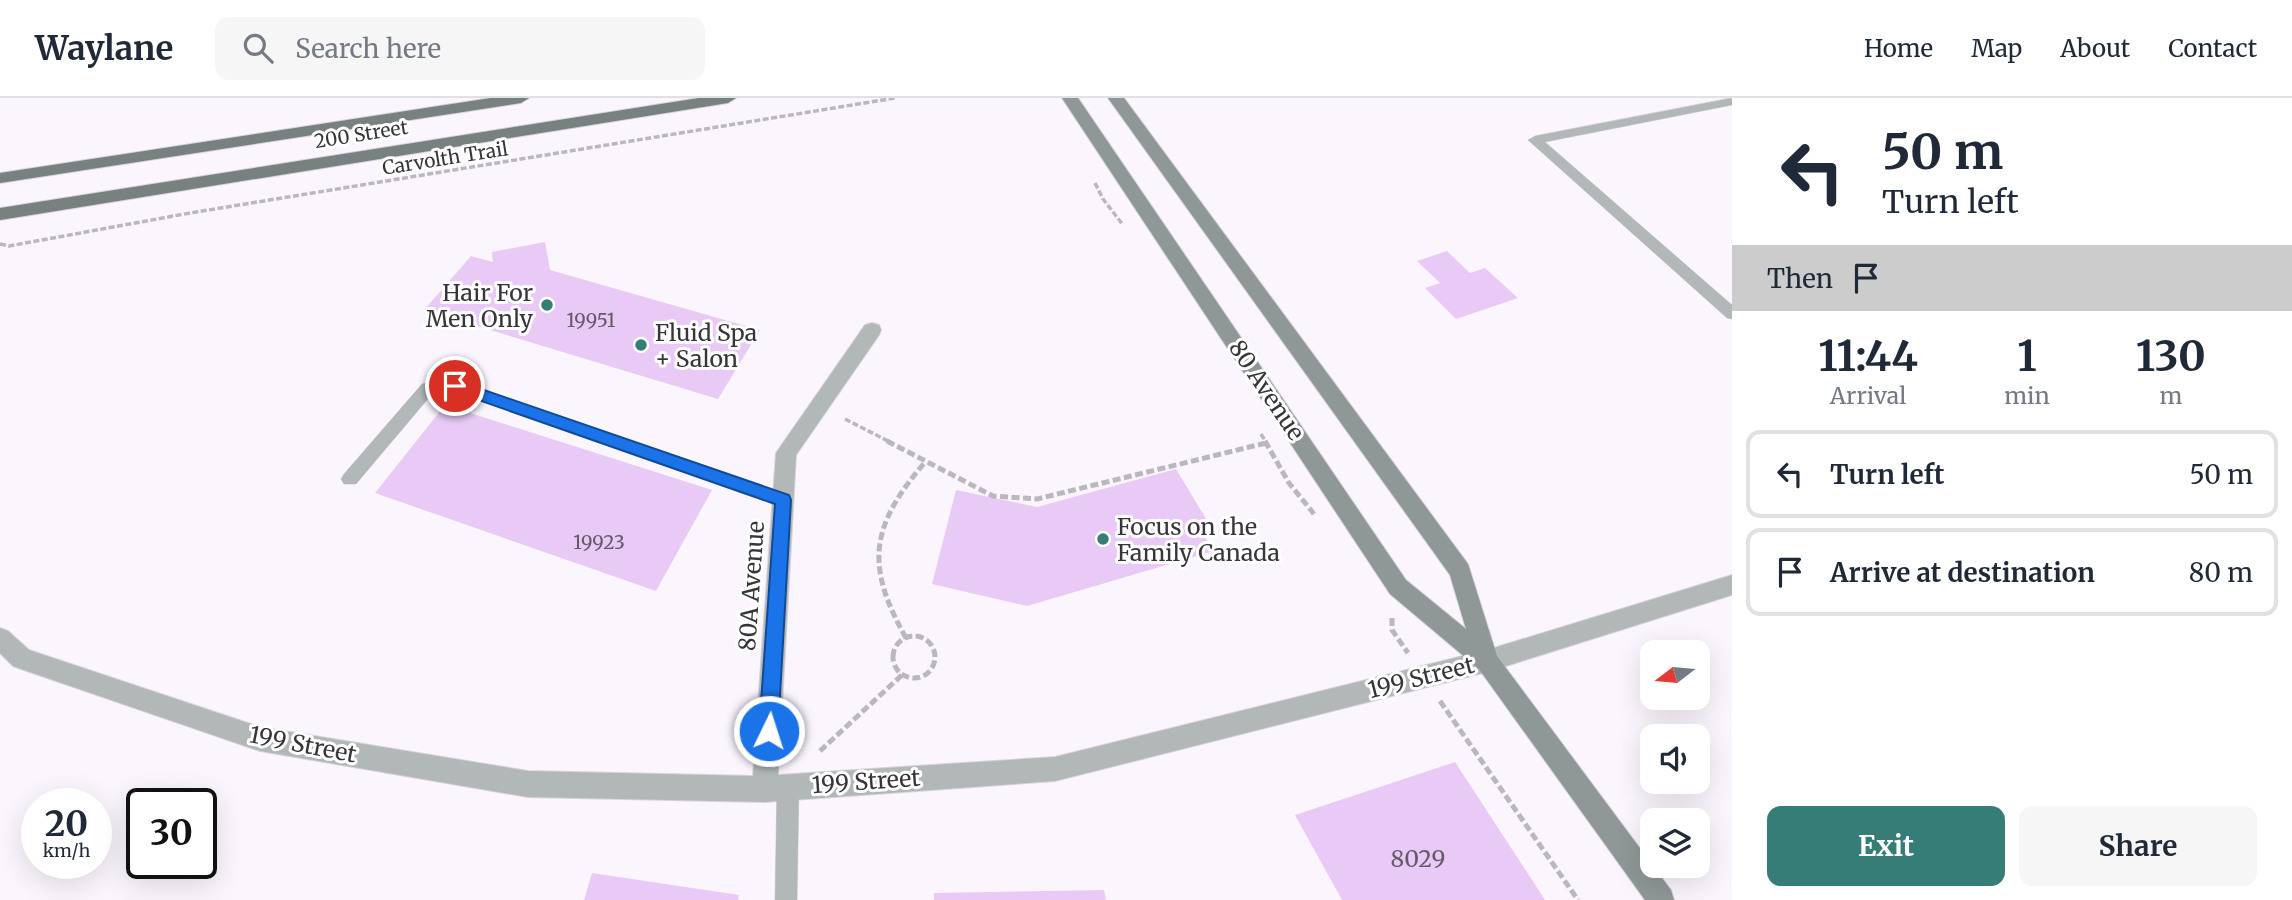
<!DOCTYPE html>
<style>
:root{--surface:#fff;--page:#f6f6f7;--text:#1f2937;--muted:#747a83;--line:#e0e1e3;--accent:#357d76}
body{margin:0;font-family:Merriweather,serif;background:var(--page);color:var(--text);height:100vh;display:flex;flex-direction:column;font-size:26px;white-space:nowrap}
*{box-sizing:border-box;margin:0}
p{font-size:23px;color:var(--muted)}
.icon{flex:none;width:38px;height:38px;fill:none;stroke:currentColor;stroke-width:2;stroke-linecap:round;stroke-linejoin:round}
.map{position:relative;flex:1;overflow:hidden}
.drawer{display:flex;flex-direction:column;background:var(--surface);width:560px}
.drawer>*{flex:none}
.hud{background:#fff;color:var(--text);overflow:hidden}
.needle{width:46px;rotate:254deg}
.controls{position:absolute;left:1640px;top:542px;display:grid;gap:14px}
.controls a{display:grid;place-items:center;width:70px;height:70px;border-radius:14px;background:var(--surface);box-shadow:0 7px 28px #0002;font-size:35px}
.speed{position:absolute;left:21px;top:690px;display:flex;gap:14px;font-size:35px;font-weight:700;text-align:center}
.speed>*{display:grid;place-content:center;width:91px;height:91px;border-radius:50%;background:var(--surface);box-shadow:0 7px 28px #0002;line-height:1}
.speed small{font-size:18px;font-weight:400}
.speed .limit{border:4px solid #111;border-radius:10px;background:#fff;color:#111}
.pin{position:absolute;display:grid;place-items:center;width:60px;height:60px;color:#fff;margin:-30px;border:4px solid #fff;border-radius:50%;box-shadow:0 2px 7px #0007}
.me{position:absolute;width:77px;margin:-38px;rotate:4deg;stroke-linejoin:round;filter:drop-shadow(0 0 5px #0008)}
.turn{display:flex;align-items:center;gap:24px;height:147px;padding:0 35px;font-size:32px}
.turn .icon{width:91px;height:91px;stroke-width:2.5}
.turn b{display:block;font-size:49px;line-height:60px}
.then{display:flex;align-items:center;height:66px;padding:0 35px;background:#0003;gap:14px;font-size:26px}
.eta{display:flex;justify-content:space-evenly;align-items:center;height:119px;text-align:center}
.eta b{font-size:42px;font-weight:700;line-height:49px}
.cta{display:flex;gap:14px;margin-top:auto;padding:14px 35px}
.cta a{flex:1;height:80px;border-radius:14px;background:var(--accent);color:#fff;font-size:28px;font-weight:700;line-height:80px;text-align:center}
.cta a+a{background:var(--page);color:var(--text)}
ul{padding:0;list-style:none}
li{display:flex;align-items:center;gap:21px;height:88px;margin:0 14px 10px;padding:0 21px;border:4px solid var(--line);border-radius:14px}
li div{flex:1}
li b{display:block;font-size:26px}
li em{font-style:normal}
header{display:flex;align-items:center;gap:42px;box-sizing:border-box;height:98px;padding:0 35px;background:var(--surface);border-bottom:2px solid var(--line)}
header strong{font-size:33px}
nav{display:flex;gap:38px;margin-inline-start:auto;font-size:24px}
.search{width:490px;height:63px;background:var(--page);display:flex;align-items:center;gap:18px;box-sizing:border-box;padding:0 24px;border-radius:14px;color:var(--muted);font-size:26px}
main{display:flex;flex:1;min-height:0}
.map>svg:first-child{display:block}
.building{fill:#e9caf7}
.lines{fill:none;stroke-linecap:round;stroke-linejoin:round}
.lane-casing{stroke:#d8d3db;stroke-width:1}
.street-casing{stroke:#d8d3db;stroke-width:2}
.secondary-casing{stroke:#d8d3db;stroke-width:2}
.primary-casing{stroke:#d8d3db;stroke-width:2}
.path-far1{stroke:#bbb7be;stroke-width:3.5;stroke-dasharray:6 2.5;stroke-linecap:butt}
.path{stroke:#bbb7be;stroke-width:5;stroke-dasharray:8 3.5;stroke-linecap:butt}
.lane{fill:#b2b7b7;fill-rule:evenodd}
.street{fill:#b2b7b7;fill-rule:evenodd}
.secondary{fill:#8f9897;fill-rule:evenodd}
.primary{fill:#778180;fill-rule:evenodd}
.route{fill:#1a73e8;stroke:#114b97;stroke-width:2}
.poi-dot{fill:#357d76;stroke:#fff;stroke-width:2.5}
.labels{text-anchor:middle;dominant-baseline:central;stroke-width:6;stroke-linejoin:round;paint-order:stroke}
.far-street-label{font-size:19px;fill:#373539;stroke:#fff}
.number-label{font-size:19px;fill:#645a68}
.poi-label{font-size:23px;fill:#373539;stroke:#fff;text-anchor:start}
.street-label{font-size:23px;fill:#373539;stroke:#fff}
.near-number-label{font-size:23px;fill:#645a68}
</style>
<header>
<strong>Waylane</strong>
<div class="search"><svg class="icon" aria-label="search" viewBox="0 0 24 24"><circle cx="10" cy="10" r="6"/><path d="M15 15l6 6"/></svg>Search here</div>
<nav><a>Home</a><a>Map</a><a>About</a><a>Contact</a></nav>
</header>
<main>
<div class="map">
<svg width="1732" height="802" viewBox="0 0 1732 802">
<rect width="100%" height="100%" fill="#fbf6fe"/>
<!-- building -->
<path class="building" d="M 545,144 L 550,172 L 760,232 L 718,301 L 424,212 L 471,158 L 493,164 L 492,154 Z
M 1447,153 L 1470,175 L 1485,170 L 1518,200 L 1456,221 L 1425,190 L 1440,185 L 1417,163 Z
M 445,307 L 712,392 L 656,493 L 375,395 Z
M 1176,371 L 1208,424 L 1197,427 L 1214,453 L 1027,508 L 932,486 L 956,392 L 1037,409 Z
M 1455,664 L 1545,802 L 1342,802 L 1295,717 Z
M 592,775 L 739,797 L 738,802 L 584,802 Z
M 1104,792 L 1106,802 L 934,802 L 934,795 Z"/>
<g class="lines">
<!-- lane casing -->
<g class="lane-casing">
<path id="lane" d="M 1732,0 L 1732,7 L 1545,44 L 1732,207 L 1732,221 L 1727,220 L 1528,42 L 1535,38 Z
M 455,282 L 789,397 L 792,402 L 789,407 L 783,409 L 455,294 L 432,296 L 356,386 L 344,386 L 341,381 L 344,376 L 422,286 Z
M 788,678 L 795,681 L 799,688 L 797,802 L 775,802 L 777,688 L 781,681 Z"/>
</g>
<!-- street casing -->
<g class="street-casing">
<path id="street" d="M 872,225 L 879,227 L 881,232 L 879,237 L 796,357 L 778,677 L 1055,659 L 1487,552 L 1732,477 L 1732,497 L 1487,574 L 1055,683 L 765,704 L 528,699 L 260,653 L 21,571 L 13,568 L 0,555 L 0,530 L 8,533 L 29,552 L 260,629 L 528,673 L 753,678 L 776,355 L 865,227 Z"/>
</g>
<!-- secondary casing -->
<g class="secondary-casing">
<path id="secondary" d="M 1062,0 L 1078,0 L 1406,482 L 1466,531 L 1450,477 L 1108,0 L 1124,0 L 1468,466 L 1497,558 L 1671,792 L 1674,802 L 1645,802 L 1479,571 L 1390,496 Z"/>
</g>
<!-- primary casing -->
<g class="primary-casing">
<path id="primary" d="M 491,0 L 529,0 L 521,5 L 0,85 L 0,75 Z
M 699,0 L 736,0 L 728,5 L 0,122 L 0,110 Z"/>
</g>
<!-- path-far1 -->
<path class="path-far1" d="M 1095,85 L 1103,101 L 1123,127
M 0,146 L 9,148 L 190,115 L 895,0
M 845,321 L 890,344
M 1261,336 L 1266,344"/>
<!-- path -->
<path class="path" d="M 887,343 L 993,398 L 1037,401 L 1266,345
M 1265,343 L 1289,385 L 1314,416
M 1392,520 L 1392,532 L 1408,555
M893 559a21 21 0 1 1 42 0a21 21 0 1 1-42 0Z
M 906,540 C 864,466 871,427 926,363
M 1440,603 L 1578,802
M 820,653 L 903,576"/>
<!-- lane -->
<use href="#lane" class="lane"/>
<!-- street -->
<use href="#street" class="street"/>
<!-- secondary -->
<use href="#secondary" class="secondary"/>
<!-- primary -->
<use href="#primary" class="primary"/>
</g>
<!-- route -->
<path class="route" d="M 455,282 L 789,397 L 791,402 L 778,633 L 775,639 L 769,642 L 762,639 L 759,633 L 775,406 L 450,292 L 448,288 L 450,284 Z"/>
<!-- markers -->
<g class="poi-dot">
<circle cx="547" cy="207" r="7"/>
<circle cx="641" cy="247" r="7"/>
<circle cx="1103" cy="441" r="7"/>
</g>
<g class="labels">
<!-- far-street labels -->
<g class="far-street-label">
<text transform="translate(361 36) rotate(-9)">200 Street</text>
<text transform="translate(445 60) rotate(-9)">Carvolth Trail</text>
</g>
<!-- number labels -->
<g class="number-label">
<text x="591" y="222">19951</text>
<text x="599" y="444">19923</text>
</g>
<!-- poi labels -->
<g class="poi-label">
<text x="533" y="194" text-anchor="end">Hair For<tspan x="533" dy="26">Men Only</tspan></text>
<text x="655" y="234">Fluid Spa<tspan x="655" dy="26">+ Salon</tspan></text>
<text x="1117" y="428">Focus on the<tspan x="1117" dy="26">Family Canada</tspan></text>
</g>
<!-- street labels -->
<g class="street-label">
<text transform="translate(1267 292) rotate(56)">80 Avenue</text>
<text transform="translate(751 488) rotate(-86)">80A Avenue</text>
<text transform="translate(1421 579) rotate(-14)">199 Street</text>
<text transform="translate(303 646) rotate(11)">199 Street</text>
<text transform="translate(866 683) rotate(-4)">199 Street</text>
</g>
<!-- near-number labels -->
<g class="near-number-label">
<text x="1418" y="760">8029</text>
</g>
</g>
</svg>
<div class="controls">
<a><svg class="needle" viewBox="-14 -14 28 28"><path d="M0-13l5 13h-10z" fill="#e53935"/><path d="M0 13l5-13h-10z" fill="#747a83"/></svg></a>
<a><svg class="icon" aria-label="sound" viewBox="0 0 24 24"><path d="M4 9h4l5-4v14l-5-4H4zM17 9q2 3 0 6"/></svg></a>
<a><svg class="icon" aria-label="layers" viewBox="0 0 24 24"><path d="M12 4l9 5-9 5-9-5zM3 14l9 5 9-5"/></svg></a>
</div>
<div class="speed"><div>20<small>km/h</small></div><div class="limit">30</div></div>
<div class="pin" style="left:455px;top:288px;background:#d93025"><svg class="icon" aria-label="arrive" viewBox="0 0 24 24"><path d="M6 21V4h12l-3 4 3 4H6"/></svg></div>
<svg class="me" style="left:769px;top:633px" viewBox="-20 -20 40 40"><circle r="17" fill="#1a73e8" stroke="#fff" stroke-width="3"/><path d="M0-11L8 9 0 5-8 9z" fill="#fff"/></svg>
</div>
<section class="drawer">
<div class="hud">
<div class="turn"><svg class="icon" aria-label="left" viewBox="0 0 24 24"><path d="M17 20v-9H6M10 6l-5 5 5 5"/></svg><div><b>50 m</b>Turn left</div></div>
<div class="then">Then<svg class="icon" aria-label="arrive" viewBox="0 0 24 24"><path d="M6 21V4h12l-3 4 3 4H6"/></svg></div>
</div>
<div class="eta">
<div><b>11:44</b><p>Arrival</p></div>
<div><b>1</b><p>min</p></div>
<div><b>130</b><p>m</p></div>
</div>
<ul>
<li><svg class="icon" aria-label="left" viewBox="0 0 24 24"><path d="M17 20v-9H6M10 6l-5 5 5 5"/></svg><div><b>Turn left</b></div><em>50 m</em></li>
<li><svg class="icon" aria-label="arrive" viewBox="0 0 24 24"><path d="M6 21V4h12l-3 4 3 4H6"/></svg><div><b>Arrive at destination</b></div><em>80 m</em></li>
</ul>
<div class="cta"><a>Exit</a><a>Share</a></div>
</section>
</main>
